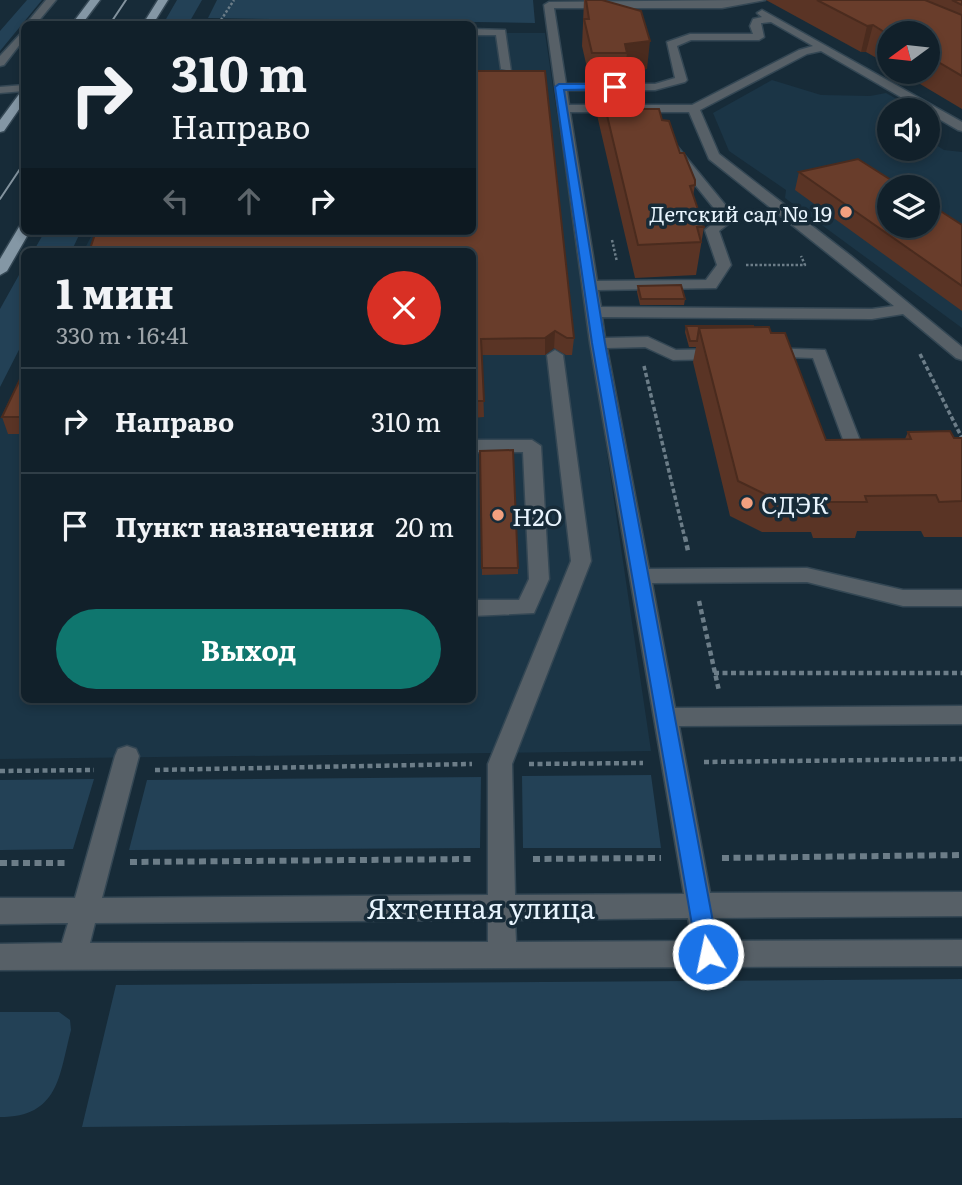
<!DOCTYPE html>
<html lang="ru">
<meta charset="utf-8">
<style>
:root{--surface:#11202a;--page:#1e2d36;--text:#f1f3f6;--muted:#9ca3a8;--line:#303e47;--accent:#0f766e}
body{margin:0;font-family:Literata,serif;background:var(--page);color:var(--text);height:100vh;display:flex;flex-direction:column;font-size:26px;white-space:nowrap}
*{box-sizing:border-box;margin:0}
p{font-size:23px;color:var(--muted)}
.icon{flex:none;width:38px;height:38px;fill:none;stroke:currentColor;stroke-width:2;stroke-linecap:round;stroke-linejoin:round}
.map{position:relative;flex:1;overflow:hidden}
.side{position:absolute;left:21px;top:248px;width:455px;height:455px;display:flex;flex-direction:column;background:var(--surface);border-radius:10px;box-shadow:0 4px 10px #0003,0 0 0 2px var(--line)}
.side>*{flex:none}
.banner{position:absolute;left:21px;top:21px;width:455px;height:214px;border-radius:10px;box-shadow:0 4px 10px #0003,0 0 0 2px var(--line);background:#11202a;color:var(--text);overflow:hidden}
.needle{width:46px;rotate:255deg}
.buttons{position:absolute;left:877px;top:21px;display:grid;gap:14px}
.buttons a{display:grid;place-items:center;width:63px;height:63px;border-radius:50%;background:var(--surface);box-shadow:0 4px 10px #0003,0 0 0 2px var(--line);font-size:35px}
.pin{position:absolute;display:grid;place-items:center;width:60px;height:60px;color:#fff;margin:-30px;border-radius:14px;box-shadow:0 4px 10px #0006}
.me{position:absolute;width:77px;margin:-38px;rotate:350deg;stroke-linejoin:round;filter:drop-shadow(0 0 5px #0008)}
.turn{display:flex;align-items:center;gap:24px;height:147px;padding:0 35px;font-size:32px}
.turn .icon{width:91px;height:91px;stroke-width:2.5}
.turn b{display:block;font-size:49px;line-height:60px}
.lanes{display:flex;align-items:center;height:66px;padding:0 35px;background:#0003;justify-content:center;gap:35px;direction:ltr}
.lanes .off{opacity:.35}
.round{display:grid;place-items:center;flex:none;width:74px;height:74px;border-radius:37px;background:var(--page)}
.summary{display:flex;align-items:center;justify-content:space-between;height:119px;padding:0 35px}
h1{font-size:42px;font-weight:700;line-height:52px}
.button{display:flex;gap:14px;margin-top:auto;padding:14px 35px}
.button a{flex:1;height:80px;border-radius:42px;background:var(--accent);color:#fff;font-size:28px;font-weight:700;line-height:80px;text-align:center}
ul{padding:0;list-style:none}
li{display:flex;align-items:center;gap:21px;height:105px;padding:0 35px;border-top:2px solid var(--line)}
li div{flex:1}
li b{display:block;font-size:26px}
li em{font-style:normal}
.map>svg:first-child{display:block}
.built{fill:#1b3546;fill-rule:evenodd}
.green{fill:#234156}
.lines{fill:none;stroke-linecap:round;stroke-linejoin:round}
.minor-casing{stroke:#344754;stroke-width:3}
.major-casing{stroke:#344754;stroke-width:3}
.path-far3{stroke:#6c7d88;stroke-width:2.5;stroke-dasharray:2.5 2;stroke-linecap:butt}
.path-far2{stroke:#6c7d88;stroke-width:3.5;stroke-dasharray:4.5 2.5;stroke-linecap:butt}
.path-far1{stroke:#6c7d88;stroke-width:4.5;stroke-dasharray:5 3.5;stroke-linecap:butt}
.path{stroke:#6c7d88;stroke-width:6;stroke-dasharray:7 4.5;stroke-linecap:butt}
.minor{fill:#576067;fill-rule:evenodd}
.major{fill:#8497a5;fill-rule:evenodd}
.tram{stroke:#83939e;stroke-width:2}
.wall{fill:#5a3425}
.shaded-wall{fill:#4a2b1e}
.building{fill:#693d2b;stroke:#4a2b1e;stroke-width:2}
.route{fill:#1a73e8;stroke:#114b97;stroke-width:2}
.poi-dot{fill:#f2a07f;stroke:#172b38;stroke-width:2.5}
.labels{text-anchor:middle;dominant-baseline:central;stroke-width:7;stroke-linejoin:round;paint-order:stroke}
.far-poi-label{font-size:21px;fill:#e8f4fd;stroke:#172b38;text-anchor:end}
.poi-label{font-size:24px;fill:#e8f4fd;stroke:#172b38;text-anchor:start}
.near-street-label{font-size:28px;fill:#e8f4fd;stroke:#172b38}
</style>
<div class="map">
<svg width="962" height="1185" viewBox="0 0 962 1185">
<rect width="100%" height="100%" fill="#172b38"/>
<!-- built -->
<path class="built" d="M 473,33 L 545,33 L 651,751 L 0,759 L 0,419 L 24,370 L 24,700 L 472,700 L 472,252 L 83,252 L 94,231 L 472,231 Z
M 772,80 L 821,95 L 870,96 L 886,93 L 916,110 L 889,110 L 889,149 L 928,149 L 928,140 L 944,150 L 962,152 L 962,328 L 785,198 L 786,190 L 729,151 L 713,113 ZM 889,187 L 928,187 L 928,226 L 889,226 Z"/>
<!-- green -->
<path class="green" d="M 27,0 L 42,0 L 0,51 L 0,31 Z
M 177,0 L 202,0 L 190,21 L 166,19 Z
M 217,0 L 533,0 L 535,23 L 208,18 Z
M 45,231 L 81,231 L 71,252 L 33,252 Z
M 24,266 L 24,340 L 0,387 L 0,309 Z
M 651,775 L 661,848 L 523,848 L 522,776 Z
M 481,777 L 480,848 L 129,850 L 147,780 Z
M 94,779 L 73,849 L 0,850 L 0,780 Z
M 962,979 L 962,1118 L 82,1127 L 116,985 Z
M 0,1012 L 59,1012 L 70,1020 L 71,1030 C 59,1076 59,1117 0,1117 Z"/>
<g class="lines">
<!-- minor casing -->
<g class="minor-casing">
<path id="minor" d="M 46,0 L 56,0 L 36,24 L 26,24 Z
M 738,0 L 765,0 L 722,8 L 554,8 L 566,84 L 655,84 L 675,78 L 667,42 L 690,34 L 753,34 L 750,26 L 753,19 L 762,17 L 757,13 L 762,10 L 962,122 L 962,131 L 958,130 L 821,51 L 807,54 L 700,110 L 719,154 L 851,256 L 962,347 L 962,360 L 956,358 L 903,314 L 872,319 L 602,317 L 605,338 L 648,337 L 676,350 L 723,349 L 731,354 L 723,359 L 673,360 L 645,347 L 607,348 L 649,569 L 807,568 L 903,590 L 962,590 L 962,606 L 903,606 L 807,582 L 652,583 L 675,708 L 962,706 L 962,724 L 679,726 L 710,893 L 962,892 L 962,916 L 715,918 L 719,941 L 962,940 L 962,966 L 0,970 L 0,944 L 62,943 L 68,923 L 0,924 L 0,898 L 75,898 L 115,756 L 118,749 L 127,746 L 136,749 L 139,756 L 102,898 L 488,895 L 488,764 L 571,561 L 547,355 L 555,350 L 563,355 L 591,561 L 512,764 L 515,895 L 684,894 L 590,343 L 544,5 L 549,2 ZM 771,22 L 813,46 L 799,50 L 692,105 L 569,105 L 567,90 L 655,90 L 685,82 L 687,80 L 677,46 L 691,40 L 759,40 L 764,37 L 761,23 ZM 570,112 L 689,112 L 709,159 L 894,306 L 872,309 L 601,307 L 598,290 L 716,288 L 731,265 L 719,231 L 736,218 L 676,145 L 668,145 L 668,151 L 721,217 L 705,230 L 717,265 L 706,280 L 597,281 ZM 688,918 L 692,941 L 516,942 L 515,920 ZM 488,920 L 488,942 L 90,943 L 95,923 Z
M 472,29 L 505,30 L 511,71 L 501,69 L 496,35 L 472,35 Z
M 24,30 L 24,39 L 4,65 L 0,66 L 0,56 Z
M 24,85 L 24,91 L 0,93 L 0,87 Z
M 766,348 L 825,350 L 861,443 L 878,445 L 881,449 L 878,453 L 848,453 L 813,358 L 760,356 L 758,353 Z
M 472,440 L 532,440 L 541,446 L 549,579 L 534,613 L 472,616 L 472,600 L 519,600 L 529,579 L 523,452 L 472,452 Z"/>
</g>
<!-- major casing -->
<g class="major-casing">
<path id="major" d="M 90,0 L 100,0 L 82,24 L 72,24 Z
M 158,0 L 168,0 L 153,24 L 143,24 Z
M 24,92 L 24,102 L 4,131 L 0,132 L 0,120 L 20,93 Z
M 24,226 L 24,231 L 30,231 L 7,271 L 0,275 L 0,259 L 19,227 Z"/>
</g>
<!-- path-far3 -->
<path class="path-far3" d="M 208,24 L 221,20 L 234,0
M 612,240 L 617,262
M 746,265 L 805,265 L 801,256"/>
<!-- path-far2 -->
<path class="path-far2" d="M 920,354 L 962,438
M 644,366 L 685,539"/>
<!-- path-far1 -->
<path class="path-far1" d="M 685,537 L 688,551
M 699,601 L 719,691
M 714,673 L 962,673
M 704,762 L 962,759
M 529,764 L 643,763
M 155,770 L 472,764
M 0,771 L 94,770"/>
<!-- path -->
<path class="path" d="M 722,858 L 962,855
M 533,859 L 661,858
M 130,862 L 472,859
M 0,863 L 66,863"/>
<!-- minor -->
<use href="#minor" class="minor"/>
<!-- major -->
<use href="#major" class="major"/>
<!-- tram -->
<path class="tram" d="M 110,24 L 126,0
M 0,199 L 24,163"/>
</g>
<!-- wall -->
<path class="wall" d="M 584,0 L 602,0 L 647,69 L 625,72 L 624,81 L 590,81 L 582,46 Z
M 766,0 L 962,0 L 962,109 L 900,72 L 928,72 L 928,33 L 889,33 L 889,65 L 866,52 L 861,52 Z
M 593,88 L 600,88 L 662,120 L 695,185 L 693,196 L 704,227 L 696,275 L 635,278 L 597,115 L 598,102 L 595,102 L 593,93 Z
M 799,172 L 962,225 L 962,311 L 795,190 Z
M 472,231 L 574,338 L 572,355 L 566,355 L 554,348 L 545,355 L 482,355 L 484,417 L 472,418 Z
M 638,286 L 685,299 L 684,305 L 640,305 L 637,292 Z
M 686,326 L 753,327 L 771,333 L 826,440 L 905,439 L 908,432 L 954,438 L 962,438 L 962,537 L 924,537 L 921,531 L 857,531 L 855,538 L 813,538 L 811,532 L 762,532 L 730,516 L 693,362 L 696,347 L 689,347 L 685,332 Z
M 24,373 L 24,434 L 8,434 L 2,417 Z
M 480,451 L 518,568 L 518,574 L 482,575 Z"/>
<!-- shaded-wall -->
<path class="shaded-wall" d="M 873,25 L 866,52 L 861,52 L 867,26 Z
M 650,41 L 647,69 L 625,72 L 627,53 L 625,44 Z
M 555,331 L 554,348 L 545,355 L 545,338 Z"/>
<!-- building -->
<path class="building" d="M 586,0 L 602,0 L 641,11 L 650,41 L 625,44 L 627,53 L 592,53 L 584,19 L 589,19 Z
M 817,0 L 925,0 L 962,15 L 962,76 L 928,56 L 928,33 L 889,33 L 889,35 L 873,25 L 867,26 Z
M 952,0 L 962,0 L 962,5 Z
M 472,71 L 545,71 L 574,338 L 567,338 L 555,331 L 545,338 L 481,339 L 484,401 L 472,401 L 472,252 L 91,252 L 91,246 L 96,231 L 472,231 Z
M 600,86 L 635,86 L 640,109 L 659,109 L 662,120 L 669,121 L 680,153 L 684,153 L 695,180 L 695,185 L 690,186 L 704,227 L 697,227 L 701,242 L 638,245 Z
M 593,88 L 600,88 L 599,97 L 595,97 Z
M 858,159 L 902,187 L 889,187 L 889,226 L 928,226 L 928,203 L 962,225 L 962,286 L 799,172 Z
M 681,285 L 685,299 L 641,299 L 638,286 Z
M 686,326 L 753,326 L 753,327 L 699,328 L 697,341 L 690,341 Z
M 769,327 L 771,333 L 785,333 L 826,440 L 911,439 L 908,432 L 950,431 L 954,438 L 962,438 L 962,501 L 939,502 L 936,495 L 865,496 L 867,502 L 824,502 L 822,496 L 771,497 L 738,481 L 699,328 Z
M 23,373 L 24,373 L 24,417 L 2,417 Z
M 513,450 L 518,568 L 482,568 L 480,451 Z"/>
<!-- route -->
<path class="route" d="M 615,84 L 618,89 L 564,90 L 605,343 L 719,954 L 716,961 L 708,964 L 701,961 L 697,954 L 592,343 L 555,87 L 559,84 Z"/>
<!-- markers -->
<g class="poi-dot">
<circle cx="846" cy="212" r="7"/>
<circle cx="747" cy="503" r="7"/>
<circle cx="498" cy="515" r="7"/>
</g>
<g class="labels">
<!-- far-poi labels -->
<g class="far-poi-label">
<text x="832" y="212">Детский сад № 19</text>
</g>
<!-- poi labels -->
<g class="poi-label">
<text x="761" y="503">СДЭК</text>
<text x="512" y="515">H2O</text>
</g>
<!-- near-street labels -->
<g class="near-street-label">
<text x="481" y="907">Яхтенная улица</text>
</g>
</g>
</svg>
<div class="buttons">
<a><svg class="needle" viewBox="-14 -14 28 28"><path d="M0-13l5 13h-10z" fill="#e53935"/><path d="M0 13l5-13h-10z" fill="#9ca3a8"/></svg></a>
<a><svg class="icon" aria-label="sound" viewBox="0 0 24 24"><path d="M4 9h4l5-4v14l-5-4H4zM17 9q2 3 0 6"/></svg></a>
<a><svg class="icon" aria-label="layers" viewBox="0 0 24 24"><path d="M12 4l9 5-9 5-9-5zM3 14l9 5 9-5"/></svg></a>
</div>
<div class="pin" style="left:615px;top:87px;background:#d93025"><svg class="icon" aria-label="arrive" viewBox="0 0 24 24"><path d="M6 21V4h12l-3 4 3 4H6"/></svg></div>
<svg class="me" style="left:708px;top:954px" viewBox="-20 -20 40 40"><circle r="17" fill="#1a73e8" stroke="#fff" stroke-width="3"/><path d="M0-11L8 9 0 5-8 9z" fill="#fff"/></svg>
<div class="banner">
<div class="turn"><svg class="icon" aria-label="right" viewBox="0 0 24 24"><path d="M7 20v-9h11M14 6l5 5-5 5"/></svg><div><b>310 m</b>Направо</div></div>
<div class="lanes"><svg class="icon off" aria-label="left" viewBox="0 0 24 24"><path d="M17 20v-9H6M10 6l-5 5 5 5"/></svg><svg class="icon off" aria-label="ahead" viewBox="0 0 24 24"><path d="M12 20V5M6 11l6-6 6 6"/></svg><svg class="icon" aria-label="right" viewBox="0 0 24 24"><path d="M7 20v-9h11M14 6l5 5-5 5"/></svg></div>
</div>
<section class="side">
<div class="summary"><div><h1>1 мин</h1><p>330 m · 16:41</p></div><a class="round" style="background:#d93025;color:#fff"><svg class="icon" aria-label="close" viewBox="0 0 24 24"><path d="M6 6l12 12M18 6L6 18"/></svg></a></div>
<ul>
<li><svg class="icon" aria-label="right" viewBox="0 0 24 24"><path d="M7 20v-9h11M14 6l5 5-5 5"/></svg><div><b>Направо</b></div><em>310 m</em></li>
<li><svg class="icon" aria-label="arrive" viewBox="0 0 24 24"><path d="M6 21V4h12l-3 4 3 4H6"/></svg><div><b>Пункт назначения</b></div><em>20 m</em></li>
</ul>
<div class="button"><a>Выход</a></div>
</section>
</div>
